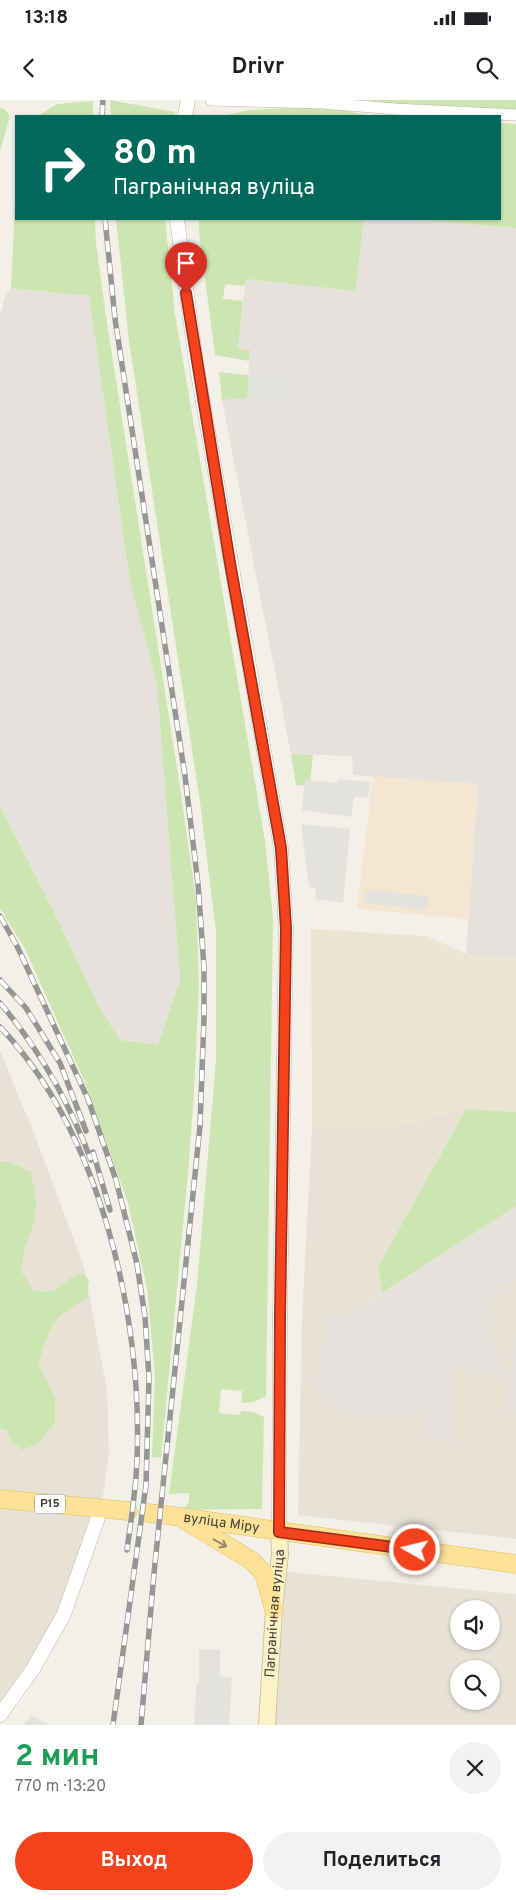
<!DOCTYPE html>
<html lang="ru">
<meta charset="utf-8">
<style>
:root{--surface:#fff;--page:#f2f2f2;--text:#202124;--muted:#757577;--accent:#f4421d}
body{margin:0;font-family:Overpass,sans-serif;background:var(--page);color:var(--text);height:100vh;display:flex;flex-direction:column;font-size:19px;white-space:nowrap}
*{box-sizing:border-box;margin:0}
p{font-size:16px;color:var(--muted)}
.icon{flex:none;width:28px;height:28px;fill:none;stroke:currentColor;stroke-width:2;stroke-linecap:round;stroke-linejoin:round}
.map{position:relative;height:1625px;overflow:hidden}
.details{display:flex;flex-direction:column;background:var(--surface);flex:1}
.details>*{flex:none}
.guide{position:absolute;left:15px;top:15px;width:486px;height:105px;border-radius:0px;box-shadow:0 1px 4px #0004;background:#00695c;color:#fff;overflow:hidden}
.tools{position:absolute;left:450px;top:1500px;display:grid;gap:10px}
.tools a{display:grid;place-items:center;width:50px;height:50px;border-radius:50%;background:var(--surface);box-shadow:0 1px 4px #0004;font-size:25px}
.pin{position:absolute;display:grid;place-items:center;width:42px;height:42px;color:#fff;margin:-51px -21px;border-radius:50% 50% 50% 0;rotate:-45deg;box-shadow:0 0 5px #0007}
.pin .icon{rotate:45deg}
.me{position:absolute;width:55px;margin:-28px;rotate:278deg;stroke-linejoin:round;filter:drop-shadow(0 0 4px #0008)}
.turn{display:flex;align-items:center;gap:18px;height:105px;padding:0 15px;font-size:22px}
.turn .icon{width:65px;height:65px;stroke-width:2.5}
.turn b{display:block;font-size:35px;line-height:42px}
.round{display:grid;place-items:center;flex:none;width:52px;height:52px;border-radius:26px;background:var(--page)}
.overview{display:flex;align-items:center;justify-content:space-between;height:85px;padding:0 15px}
h1{font-size:30px;font-weight:700;line-height:38px;color:#1e9e55}
.cta{display:flex;gap:10px;margin-top:auto;padding:10px 15px}
.cta a{flex:1;height:58px;border-radius:30px;background:var(--accent);color:#fff;font-size:20px;font-weight:700;line-height:58px;text-align:center}
.cta a+a{background:var(--page);color:var(--text)}
.status{display:flex;justify-content:space-between;align-items:center;height:35px;padding:0 25px;background:var(--surface);direction:ltr}
.status svg{height:14px;fill:currentColor}
header{display:flex;justify-content:space-between;align-items:center;height:65px;padding:0 15px;background:var(--surface);font-size:22px;font-weight:700}
.map>svg:first-child{display:block}
.residential{fill:#e7e2d5;fill-rule:evenodd}
.commercial{fill:#f4e7d2}
.industrial{fill:#e5e1dc}
.education{fill:#ece5d1}
.green{fill:#cde6b1}
.parking{fill:#e4e2df}
.lines{fill:none;stroke-linecap:round;stroke-linejoin:round}
.minor-casing{stroke:#beb8aa;stroke-width:12}
.tertiary-casing{stroke:#beb8aa;stroke-width:15}
.secondary-casing{stroke:#d2c498;stroke-width:18}
.primary-casing{stroke:#e1bf67;stroke-width:19}
.minor{stroke:#fff;stroke-width:11}
.tertiary{stroke:#fff;stroke-width:14}
.secondary{stroke:#fdf1c7;stroke-width:16}
.primary{stroke:#fce197;stroke-width:18}
.rail-casing{stroke:#969696;stroke-width:5.5}
.rail{stroke:#fff;stroke-width:4;stroke-dasharray:11;stroke-linecap:butt}
.oneway{stroke:#988862}
.route-casing{stroke:#9f2b13;stroke-width:12}
.route{stroke:#f4421d;stroke-width:9}
.labels{text-anchor:middle;dominant-baseline:central;stroke-width:4.5;stroke-linejoin:round;paint-order:stroke}
.shield{fill:#fff;stroke:#7e7972;stroke-width:1}
.shield-label{font-size:12px;font-weight:bold;fill:#464036}
.street-label{font-size:14px;fill:#464036;stroke:#fff}
</style>
<div class="status"><b>13:18</b><svg viewBox="0 0 49 12"><path d="M0 12V9h3v3zM5 12V6h3v6zM10 12V3h3v9zM15 12V0h3v12zM26 1h20v11H26zM47 4h2v5h-2z"/></svg></div>
<header><svg class="icon" aria-label="back" viewBox="0 0 24 24"><path d="M15 5l-7 7 7 7"/></svg>Drivr<svg class="icon" aria-label="search" viewBox="0 0 24 24"><circle cx="10" cy="10" r="6"/><path d="M15 15l6 6"/></svg></header>
<div class="map">
<svg width="516" height="1625" viewBox="0 0 516 1625">
<rect width="100%" height="100%" fill="#f3f0e7"/>
<!-- residential -->
<path class="residential" d="M 0,951 L 34,1033 L 84,1167 L 107,1290 L 109,1355 L 101,1409 L 64,1514 L 0,1615 Z
M 466,1009 L 378,1167 L 382,1193 L 351,1214 L 353,1316 L 425,1314 L 425,1338 L 452,1342 L 451,1266 L 491,1273 L 502,1270 L 489,1222 L 496,1191 L 516,1178 L 516,1439 L 298,1415 L 302,1218 L 312,1028 L 390,1029 Z
M 287,1472 L 516,1494 L 516,1625 L 274,1625 ZM 459,1509 L 491,1509 L 491,1541 L 459,1541 ZM 459,1569 L 491,1569 L 491,1601 L 459,1601 Z"/>
<!-- commercial -->
<path class="commercial" d="M 373,676 L 478,684 L 468,819 L 357,809 Z"/>
<!-- industrial -->
<path class="industrial" d="M 364,119 L 415,119 L 516,128 L 516,858 L 466,854 L 478,684 L 353,675 L 352,656 L 291,654 L 222,300 L 247,297 L 250,251 L 238,249 L 246,179 L 355,191 Z
M 11,188 L 89,196 L 129,476 L 157,586 L 180,880 L 158,945 L 120,940 L 99,907 L 56,816 L 0,706 L 0,216 L 5,197 Z
M 516,1106 L 516,1178 L 496,1191 L 489,1222 L 502,1271 L 491,1273 L 451,1266 L 452,1342 L 425,1338 L 425,1314 L 352,1316 L 317,1292 L 325,1217 L 351,1214 Z
M 516,1235 L 516,1314 L 506,1312 Z
M 32,1615 L 48,1625 L 23,1625 Z"/>
<!-- education -->
<path class="education" d="M 311,829 L 427,836 L 466,854 L 516,858 L 516,1012 L 466,1009 L 390,1029 L 312,1028 Z"/>
<!-- green -->
<path class="green" d="M 110,0 L 175,12 L 174,16 L 111,16 Z
M 363,0 L 516,0 L 516,10 L 389,4 Z
M 93,1 L 93,16 L 38,16 L 57,4 Z
M 325,6 L 369,16 L 223,16 L 248,10 Z
M 0,8 L 3,8 L 10,16 L 0,51 Z
M 500,23 L 516,24 L 516,128 L 415,119 L 500,119 Z
M 16,81 L 16,119 L 95,119 L 96,143 L 107,223 L 180,687 L 196,799 L 199,885 L 194,992 L 188,1073 L 161,1358 L 152,1357 L 155,1276 L 147,1188 L 128,1103 L 84,980 L 25,849 L 0,808 L 0,706 L 56,816 L 99,907 L 120,940 L 158,945 L 180,880 L 157,586 L 129,476 L 89,196 L 11,188 Z
M 116,119 L 165,119 L 175,214 L 265,741 L 273,818 L 266,1296 L 254,1302 L 241,1303 L 242,1291 L 221,1289 L 219,1313 L 240,1315 L 241,1311 L 254,1312 L 264,1317 L 262,1409 L 182,1410 L 189,1402 L 189,1393 L 169,1394 L 197,1185 L 216,960 L 216,832 L 200,702 L 129,241 Z
M 199,119 L 364,119 L 355,191 L 246,179 L 245,186 L 225,184 L 223,199 L 243,201 L 238,249 L 250,250 L 249,261 L 215,255 L 199,132 Z
M 219,272 L 249,275 L 247,298 L 222,300 Z
M 291,654 L 313,655 L 310,681 L 305,680 L 305,686 L 296,685 Z
M 466,1009 L 516,1012 L 516,1106 L 382,1193 L 378,1167 Z
M 0,1062 L 10,1062 L 31,1072 L 36,1099 L 35,1120 L 24,1149 L 21,1171 L 33,1190 C 65,1198 60,1176 84,1174 L 89,1180 L 87,1198 L 61,1215 L 51,1227 L 38,1263 L 55,1298 L 55,1322 L 38,1343 L 23,1350 L 12,1343 L 7,1330 L 0,1328 Z"/>
<!-- parking -->
<path class="parking" d="M 249,275 L 293,278 L 291,301 L 247,298 Z
M 338,679 L 370,682 L 368,698 L 354,697 L 351,717 L 302,710 L 305,680 L 337,683 Z
M 302,724 L 350,729 L 343,803 L 315,799 L 316,788 L 309,787 L 302,733 Z
M 365,790 L 429,796 L 427,810 L 364,803 Z
M 220,1549 L 220,1576 L 232,1578 L 229,1625 L 194,1625 L 196,1587 L 199,1580 L 199,1550 Z"/>
<g class="lines">
<!-- minor casing -->
<g class="minor-casing">
<path id="minor" d="M 211,0 L 323,3 L 395,9 L 516,15"/>
</g>
<!-- tertiary casing -->
<g class="tertiary-casing">
<path id="tertiary" d="M 185,16 L 188,0
M 177,119 L 196,262 L 281,748 L 286,829 L 280,1217 L 279,1432
M 0,1615 L 33,1569 L 64,1514 L 101,1409"/>
</g>
<!-- secondary casing -->
<g class="secondary-casing">
<g id="secondary">
<path id="s1" d="M 267,1625 L 274,1510 L 280,1454 L 279,1432"/>
</g>
</g>
<!-- primary casing -->
<g class="primary-casing">
<g id="primary">
<path d="M 0,1399 L 128,1411"/>
<path d="M 148,1413 L 157,1414"/>
<path id="s2" d="M 166,1415 L 516,1464"/>
<path d="M 186,1421 L 252,1461 L 264,1474 L 274,1510"/>
</g>
</g>
<!-- minor -->
<use href="#minor" class="minor"/>
<!-- tertiary -->
<use href="#tertiary" class="tertiary"/>
<!-- secondary -->
<use href="#secondary" class="secondary"/>
<!-- primary -->
<use href="#primary" class="primary"/>
<!-- rail casing -->
<g class="rail-casing">
<path id="rail" d="M 102,16 L 103,0
M 105,119 L 115,219 L 185,676 L 198,784 L 204,867 L 204,918 L 200,1026 L 154,1473 L 141,1625
M 0,816 L 17,846 L 88,999 L 116,1080 L 137,1164 L 145,1217 L 149,1278 L 146,1385 L 113,1625
M 0,880 L 26,908 L 60,963 L 86,1031
M 0,903 C 40,950 69,1002 91,1060
M 0,927 C 100,1032 143,1217 137,1360 C 136,1390 131,1420 127,1450
M 93,1052 L 110,1110"/>
</g>
<!-- rail -->
<use href="#rail" class="rail"/>
</g>
<!-- one-way arrows -->
<defs><path id="oneway-shaft" d="M-6 0H5M1.5-3L5.5 0L1.5 3" fill="none" stroke-width="1.6" stroke-linecap="round" stroke-linejoin="round" transform="scale(1.25)"/></defs>
<use class="oneway" href="#oneway-shaft" transform="translate(220 1443) rotate(30)"/>
<g class="lines">
<!-- route casing -->
<g class="route-casing">
<path id="route" d="M 186,193 L 230,463 L 281,748 L 286,829 L 280,1217 L 279,1432 L 415,1450"/>
</g>
<!-- route -->
<use href="#route" class="route"/>
</g>
<g class="labels">
<!-- shield labels -->
<rect class="shield" x="35" y="1394.5" width="30" height="19" rx="4"/>
<g class="shield-label">
<text x="50" y="1404">Р15</text>
</g>
<!-- street labels -->
<g class="street-label">
<text stroke="none"><textPath href="#s2" startOffset="56">вуліца Міру</textPath></text>
<text stroke="none"><textPath href="#s1" startOffset="112">Пагранічная вуліца</textPath></text>
</g>
</g>
</svg>
<div class="tools">
<a><svg class="icon" aria-label="sound" viewBox="0 0 24 24"><path d="M4 9h4l5-4v14l-5-4H4zM17 9q2 3 0 6"/></svg></a>
<a><svg class="icon" aria-label="search" viewBox="0 0 24 24"><circle cx="10" cy="10" r="6"/><path d="M15 15l6 6"/></svg></a>
</div>
<div class="pin" style="left:186px;top:193px;background:#d93025"><svg class="icon" aria-label="arrive" viewBox="0 0 24 24"><path d="M6 21V4h12l-3 4 3 4H6"/></svg></div>
<svg class="me" style="left:415px;top:1450px" viewBox="-20 -20 40 40"><circle r="17" fill="#f4421d" stroke="#fff" stroke-width="3"/><path d="M0-11L8 9 0 5-8 9z" fill="#fff"/></svg>
<div class="guide">
<div class="turn"><svg class="icon" aria-label="right" viewBox="0 0 24 24"><path d="M7 20v-9h11M14 6l5 5-5 5"/></svg><div><b>80 m</b>Пагранічная вуліца</div></div>
</div>
</div>
<section class="details">
<div class="overview"><div><h1>2 мин</h1><p>770 m · 13:20</p></div><a class="round"><svg class="icon" aria-label="close" viewBox="0 0 24 24"><path d="M6 6l12 12M18 6L6 18"/></svg></a></div>
<div class="cta"><a>Выход</a><a>Поделиться</a></div>
</section>
